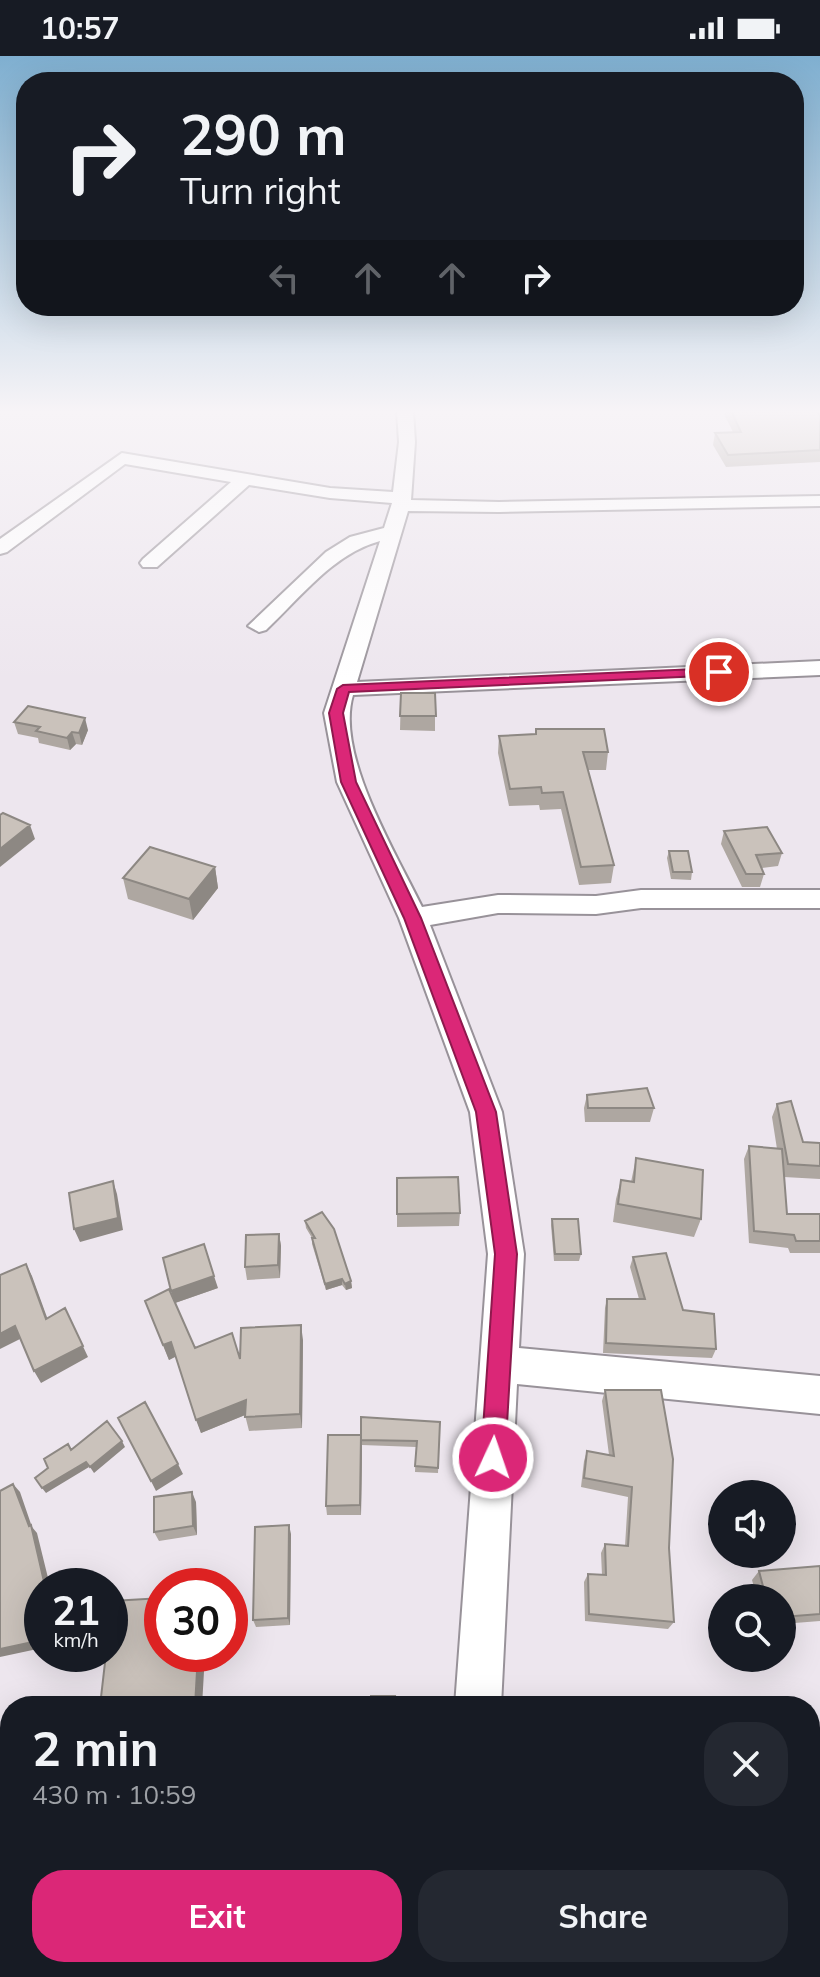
<!DOCTYPE html>
<meta charset="utf-8">
<style>
:root{--surface:#171b24;--page:#242831;--text:#f1f3f6;--muted:#9ea1a6;--accent:#db2777}
body{margin:0;font-family:Mulish,sans-serif;background:var(--page);color:var(--text);height:100vh;display:flex;flex-direction:column;font-size:30px;white-space:nowrap}
*{box-sizing:border-box;margin:0}
p{font-size:26px;color:var(--muted)}
.icon{flex:none;width:44px;height:44px;fill:none;stroke:currentColor;stroke-width:2;stroke-linecap:round;stroke-linejoin:round}
.map{position:relative;flex:1;overflow:hidden}
.side{position:absolute;left:0px;top:1640px;width:820px;height:282px;display:flex;flex-direction:column;background:var(--surface);border-radius:32px 32px 0 0;box-shadow:0 8px 32px #0002}
.side>*{flex:none}
.top-card{position:absolute;left:16px;top:16px;width:788px;height:244px;border-radius:32px;box-shadow:0 8px 32px #0002;background:#171b24;color:var(--text);overflow:hidden}
.buttons{position:absolute;left:708px;top:1424px;display:grid;gap:16px}
.buttons a{display:grid;place-items:center;width:88px;height:88px;border-radius:50%;background:var(--surface);box-shadow:0 8px 32px #0002;font-size:40px}
.speed{position:absolute;left:24px;top:1512px;display:flex;gap:16px;font-size:40px;font-weight:700;text-align:center}
.speed>*{display:grid;place-content:center;width:104px;height:104px;border-radius:50%;background:var(--surface);box-shadow:0 8px 32px #0002;line-height:1}
.speed small{font-size:20px;font-weight:400}
.speed .limit{border:12px solid #d22;background:#fff;color:#111}
.pin{position:absolute;display:grid;place-items:center;width:68px;height:68px;color:#fff;margin:-34px;border:4px solid #fff;border-radius:50%;box-shadow:0 2px 8px #0007}
.me{position:absolute;width:88px;margin:-44px;rotate:3deg;stroke-linejoin:round;filter:drop-shadow(0 0 6px #0008)}
.turn{display:flex;align-items:center;gap:28px;height:168px;padding:0 32px;font-size:36px}
.turn .icon{width:104px;height:104px;stroke-width:2.5}
.turn b{display:block;font-size:56px;line-height:68px}
.lanes{display:flex;align-items:center;height:76px;padding:0 32px;background:#0003;justify-content:center;gap:40px;direction:ltr}
.lanes .off{opacity:.35}
.round{display:grid;place-items:center;flex:none;width:84px;height:84px;border-radius:32px;background:var(--page)}
.headline{display:flex;align-items:center;justify-content:space-between;height:136px;padding:0 32px}
h1{font-size:48px;font-weight:700;line-height:60px}
.action{display:flex;gap:16px;margin-top:auto;padding:16px 32px}
.action a{flex:1;height:92px;border-radius:32px;background:var(--accent);color:#fff;font-size:32px;font-weight:700;line-height:92px;text-align:center}
.action a+a{background:var(--page);color:var(--text)}
.status{display:flex;justify-content:space-between;align-items:center;height:56px;padding:0 40px;background:var(--surface);direction:ltr}
.status svg{height:22px;fill:currentColor}
.map>svg:first-child{display:block}
.lines{fill:none;stroke-linecap:round;stroke-linejoin:round}
.minor-casing{stroke:#989299;stroke-width:4}
.minor{fill:#fff;fill-rule:evenodd}
.wall{fill:#aea7a1}
.shaded-wall{fill:#8d8883}
.building{fill:#cac2bb;stroke:#8d8883;stroke-width:2}
.route{fill:#db2777;stroke:#8e194d;stroke-width:2}
</style>
<div class="status"><b>10:57</b><svg viewBox="0 0 49 12"><path d="M0 12V9h3v3zM5 12V6h3v6zM10 12V3h3v9zM15 12V0h3v12zM26 1h20v11H26zM47 4h2v5h-2z"/></svg></div>
<div class="map">
<svg width="820" height="1921" viewBox="0 0 820 1921">
<rect width="100%" height="100%" fill="#ede6ee"/>
<g class="lines">
<!-- minor casing -->
<g class="minor-casing">
<path id="minor" d="M 397,355 L 413,355 L 415,386 L 411,444 L 499,446 L 820,440 L 820,450 L 499,456 L 408,455 L 357,626 L 820,605 L 820,619 L 353,639 C 335,698 396,797 422,851 L 498,839 L 596,840 L 641,834 L 820,834 L 820,852 L 641,852 L 596,858 L 498,857 L 430,869 L 502,1056 L 524,1198 L 519,1292 L 820,1320 L 820,1358 L 517,1328 L 501,1650 L 455,1650 L 488,1198 L 470,1056 L 399,862 L 337,726 L 324,657 L 380,485 C 334,497 300,542 266,574 L 259,576 L 248,570 L 326,496 L 350,481 L 384,472 L 392,447 L 330,442 L 249,429 L 157,511 L 143,511 L 140,507 L 143,503 L 231,426 L 125,408 L 7,496 L 0,498 L 0,483 L 122,397 L 330,432 L 393,436 L 399,386 Z
M 436,1912 L 488,1912 L 487,1921 L 435,1921 Z"/>
</g>
<!-- minor -->
<use href="#minor" class="minor"/>
</g>
<!-- wall -->
<path class="wall" d="M 725,355 L 817,355 L 820,360 L 820,406 L 726,411 L 713,389 L 715,377 L 733,376 L 724,358 Z
M 401,637 L 435,637 L 435,675 L 400,674 Z
M 14,666 L 88,674 L 82,689 L 76,688 L 70,694 L 39,687 L 38,682 L 18,678 Z
M 536,673 L 608,696 L 606,714 L 588,714 L 614,809 L 611,827 L 579,829 L 561,753 L 540,754 L 539,749 L 509,750 L 498,697 L 499,680 L 535,678 Z
M 724,775 L 782,797 L 778,810 L 762,812 L 764,818 L 760,831 L 742,831 L 721,788 Z
M 669,795 L 692,816 L 691,824 L 671,823 L 667,802 Z
M 215,811 L 218,832 L 193,864 L 128,843 L 123,822 Z
M 587,1039 L 654,1052 L 650,1066 L 585,1066 L 584,1052 Z
M 777,1048 L 803,1086 L 820,1087 L 820,1123 L 784,1121 L 787,1158 L 820,1158 L 820,1197 L 790,1197 L 788,1192 L 749,1187 L 744,1103 L 749,1090 L 777,1093 L 772,1061 Z
M 636,1102 L 701,1163 L 694,1181 L 613,1166 L 616,1143 L 621,1124 L 631,1126 Z
M 397,1122 L 460,1157 L 459,1170 L 397,1171 Z
M 552,1163 L 581,1198 L 579,1205 L 554,1205 L 551,1169 Z
M 305,1165 L 351,1225 L 352,1232 L 346,1234 L 342,1229 L 326,1234 L 312,1188 L 312,1182 L 306,1172 Z
M 279,1178 L 281,1190 L 280,1222 L 247,1224 L 245,1211 Z
M 633,1201 L 683,1254 L 716,1293 L 712,1302 L 603,1297 L 605,1252 L 607,1243 L 639,1243 L 630,1211 Z
M 218,1232 L 175,1247 L 195,1292 L 240,1303 L 303,1284 L 302,1372 L 249,1375 L 245,1359 L 201,1377 L 176,1300 L 169,1304 L 145,1245 L 174,1245 L 171,1235 Z
M 605,1334 L 669,1492 L 674,1566 L 668,1573 L 585,1565 L 584,1526 L 588,1518 L 602,1519 L 601,1497 L 605,1488 L 625,1490 L 628,1441 L 581,1431 L 584,1405 L 587,1395 L 609,1399 L 602,1345 Z
M 440,1366 L 438,1417 L 415,1416 L 416,1391 L 362,1389 L 361,1459 L 327,1459 L 326,1450 L 360,1379 Z
M 196,1446 L 197,1479 L 159,1485 L 154,1476 Z
M 291,1478 L 290,1569 L 256,1571 L 253,1564 Z
M 820,1510 L 820,1565 L 782,1568 L 782,1542 L 757,1542 L 752,1524 L 759,1515 Z
M 801,1912 L 810,1912 L 820,1921 L 802,1921 Z"/>
<!-- shaded-wall -->
<path class="shaded-wall" d="M 85,662 L 88,674 L 82,689 L 79,677 Z
M 72,676 L 76,688 L 70,694 L 67,682 Z
M 30,769 L 35,783 L 0,811 L 0,793 Z
M 215,811 L 218,832 L 193,864 L 189,843 Z
M 113,1125 L 117,1138 L 123,1174 L 80,1186 L 74,1173 Z
M 279,1178 L 281,1190 L 280,1222 L 278,1209 Z
M 26,1208 L 32,1220 L 52,1275 L 46,1263 Z
M 214,1220 L 218,1232 L 175,1247 L 171,1235 Z
M 342,1223 L 342,1229 L 326,1234 L 325,1228 Z
M 351,1225 L 352,1232 L 346,1234 L 345,1228 Z
M 65,1252 L 88,1301 L 41,1327 L 34,1315 Z
M 301,1269 L 303,1284 L 302,1372 L 300,1358 Z
M 15,1270 L 22,1282 L 0,1293 L 0,1278 Z
M 171,1286 L 177,1300 L 169,1304 L 163,1289 Z
M 246,1344 L 250,1357 L 201,1377 L 196,1364 Z
M 361,1379 L 362,1389 L 361,1459 L 360,1449 Z
M 122,1385 L 125,1391 L 94,1417 L 90,1411 Z
M 86,1406 L 89,1411 L 46,1437 L 42,1432 Z
M 178,1408 L 183,1418 L 156,1435 L 151,1425 Z
M 13,1428 L 20,1436 L 32,1471 L 37,1477 L 50,1530 L 45,1530 L 29,1470 Z
M 192,1436 L 196,1446 L 197,1479 L 193,1470 Z
M 289,1469 L 291,1478 L 290,1569 L 288,1562 Z
M 42,1584 L 42,1592 L 0,1601 L 0,1593 Z
M 198,1598 L 205,1598 L 202,1650 L 195,1650 Z"/>
<!-- building -->
<path class="building" d="M 731,355 L 817,355 L 820,360 L 820,394 L 728,399 L 715,377 L 741,376 Z
M 401,637 L 435,637 L 436,660 L 400,660 Z
M 28,650 L 85,662 L 79,677 L 72,676 L 67,682 L 36,675 L 40,671 L 14,666 Z
M 536,673 L 604,673 L 608,696 L 583,696 L 614,809 L 581,811 L 563,736 L 542,737 L 541,731 L 510,733 L 499,680 L 536,678 Z
M 3,757 L 30,769 L 0,793 L 0,759 Z
M 767,771 L 782,797 L 756,799 L 764,818 L 746,818 L 724,775 Z
M 150,791 L 215,811 L 189,843 L 123,822 Z
M 669,795 L 688,795 L 692,816 L 673,816 Z
M 647,1032 L 654,1052 L 588,1052 L 587,1039 Z
M 791,1045 L 803,1086 L 820,1087 L 820,1110 L 788,1108 L 777,1048 Z
M 749,1090 L 782,1093 L 787,1158 L 820,1158 L 820,1185 L 796,1185 L 794,1179 L 754,1175 Z
M 636,1102 L 703,1114 L 701,1163 L 618,1148 L 621,1124 L 634,1126 Z
M 458,1121 L 460,1157 L 397,1158 L 397,1122 Z
M 113,1125 L 118,1162 L 74,1173 L 69,1137 Z
M 322,1156 L 334,1173 L 351,1225 L 345,1228 L 342,1223 L 325,1228 L 312,1182 L 315,1182 L 305,1165 Z
M 552,1163 L 578,1163 L 581,1198 L 555,1198 Z
M 279,1178 L 278,1209 L 245,1211 L 246,1179 Z
M 204,1188 L 214,1220 L 171,1235 L 163,1202 Z
M 666,1197 L 683,1254 L 714,1258 L 716,1293 L 606,1287 L 607,1243 L 645,1243 L 633,1201 Z
M 26,1208 L 46,1263 L 65,1252 L 83,1290 L 34,1315 L 15,1270 L 0,1278 L 0,1219 Z
M 169,1233 L 195,1292 L 232,1277 L 240,1303 L 241,1272 L 301,1269 L 300,1358 L 245,1361 L 246,1344 L 196,1364 L 171,1286 L 163,1289 L 145,1245 Z
M 605,1334 L 661,1334 L 673,1403 L 669,1492 L 674,1566 L 589,1558 L 588,1518 L 606,1519 L 605,1488 L 628,1490 L 632,1431 L 584,1422 L 587,1395 L 614,1400 Z
M 145,1346 L 178,1408 L 151,1425 L 118,1362 Z
M 361,1361 L 440,1366 L 438,1412 L 415,1410 L 417,1385 L 361,1384 Z
M 107,1365 L 122,1385 L 90,1411 L 86,1406 L 42,1432 L 35,1422 L 48,1412 L 44,1403 L 68,1388 L 71,1394 Z
M 328,1379 L 361,1379 L 360,1449 L 326,1450 Z
M 13,1428 L 29,1470 L 31,1469 L 45,1530 L 42,1530 L 42,1584 L 0,1593 L 0,1435 Z
M 192,1436 L 193,1470 L 154,1476 L 154,1441 Z
M 289,1469 L 288,1562 L 253,1564 L 255,1471 Z
M 820,1510 L 820,1558 L 782,1561 L 782,1542 L 766,1542 L 759,1515 Z
M 162,1542 L 162,1598 L 198,1598 L 195,1650 L 100,1650 L 106,1598 L 110,1598 L 110,1562 L 112,1545 Z
M 371,1640 L 395,1640 L 394,1650 L 371,1650 Z
M 810,1841 L 820,1841 L 820,1921 L 812,1921 L 810,1909 Z"/>
<!-- sky -->
<linearGradient id="sky" x2="0" y2="1"><stop stop-color="#7fafd0"/><stop offset="0.57" stop-color="#f7f4f7"/><stop offset="1" stop-color="#f7f4f7" stop-opacity="0"/></linearGradient>
<rect width="820" height="624" fill="url(#sky)"/>
<!-- route -->
<path class="route" d="M 719,612 L 724,613 L 724,619 L 349,636 L 343,657 L 356,726 L 421,862 L 496,1056 L 517,1198 L 505,1402 L 501,1410 L 493,1414 L 484,1410 L 481,1402 L 495,1198 L 476,1056 L 404,862 L 341,726 L 329,657 L 337,633 L 343,629 Z"/>
</svg>
<div class="buttons">
<a><svg class="icon" aria-label="sound" viewBox="0 0 24 24"><path d="M4 9h4l5-4v14l-5-4H4zM17 9q2 3 0 6"/></svg></a>
<a><svg class="icon" aria-label="search" viewBox="0 0 24 24"><circle cx="10" cy="10" r="6"/><path d="M15 15l6 6"/></svg></a>
</div>
<div class="speed"><div>21<small>km/h</small></div><div class="limit">30</div></div>
<div class="pin" style="left:719px;top:616px;background:#d93025"><svg class="icon" aria-label="arrive" viewBox="0 0 24 24"><path d="M6 21V4h12l-3 4 3 4H6"/></svg></div>
<svg class="me" style="left:493px;top:1402px" viewBox="-20 -20 40 40"><circle r="17" fill="#db2777" stroke="#fff" stroke-width="3"/><path d="M0-11L8 9 0 5-8 9z" fill="#fff"/></svg>
<div class="top-card">
<div class="turn"><svg class="icon" aria-label="right" viewBox="0 0 24 24"><path d="M7 20v-9h11M14 6l5 5-5 5"/></svg><div><b>290 m</b>Turn right</div></div>
<div class="lanes"><svg class="icon off" aria-label="left" viewBox="0 0 24 24"><path d="M17 20v-9H6M10 6l-5 5 5 5"/></svg><svg class="icon off" aria-label="ahead" viewBox="0 0 24 24"><path d="M12 20V5M6 11l6-6 6 6"/></svg><svg class="icon off" aria-label="ahead" viewBox="0 0 24 24"><path d="M12 20V5M6 11l6-6 6 6"/></svg><svg class="icon" aria-label="right" viewBox="0 0 24 24"><path d="M7 20v-9h11M14 6l5 5-5 5"/></svg></div>
</div>
<section class="side">
<div class="headline"><div><h1>2 min</h1><p>430 m · 10:59</p></div><a class="round"><svg class="icon" aria-label="close" viewBox="0 0 24 24"><path d="M6 6l12 12M18 6L6 18"/></svg></a></div>
<div class="action"><a>Exit</a><a>Share</a></div>
</section>
</div>
